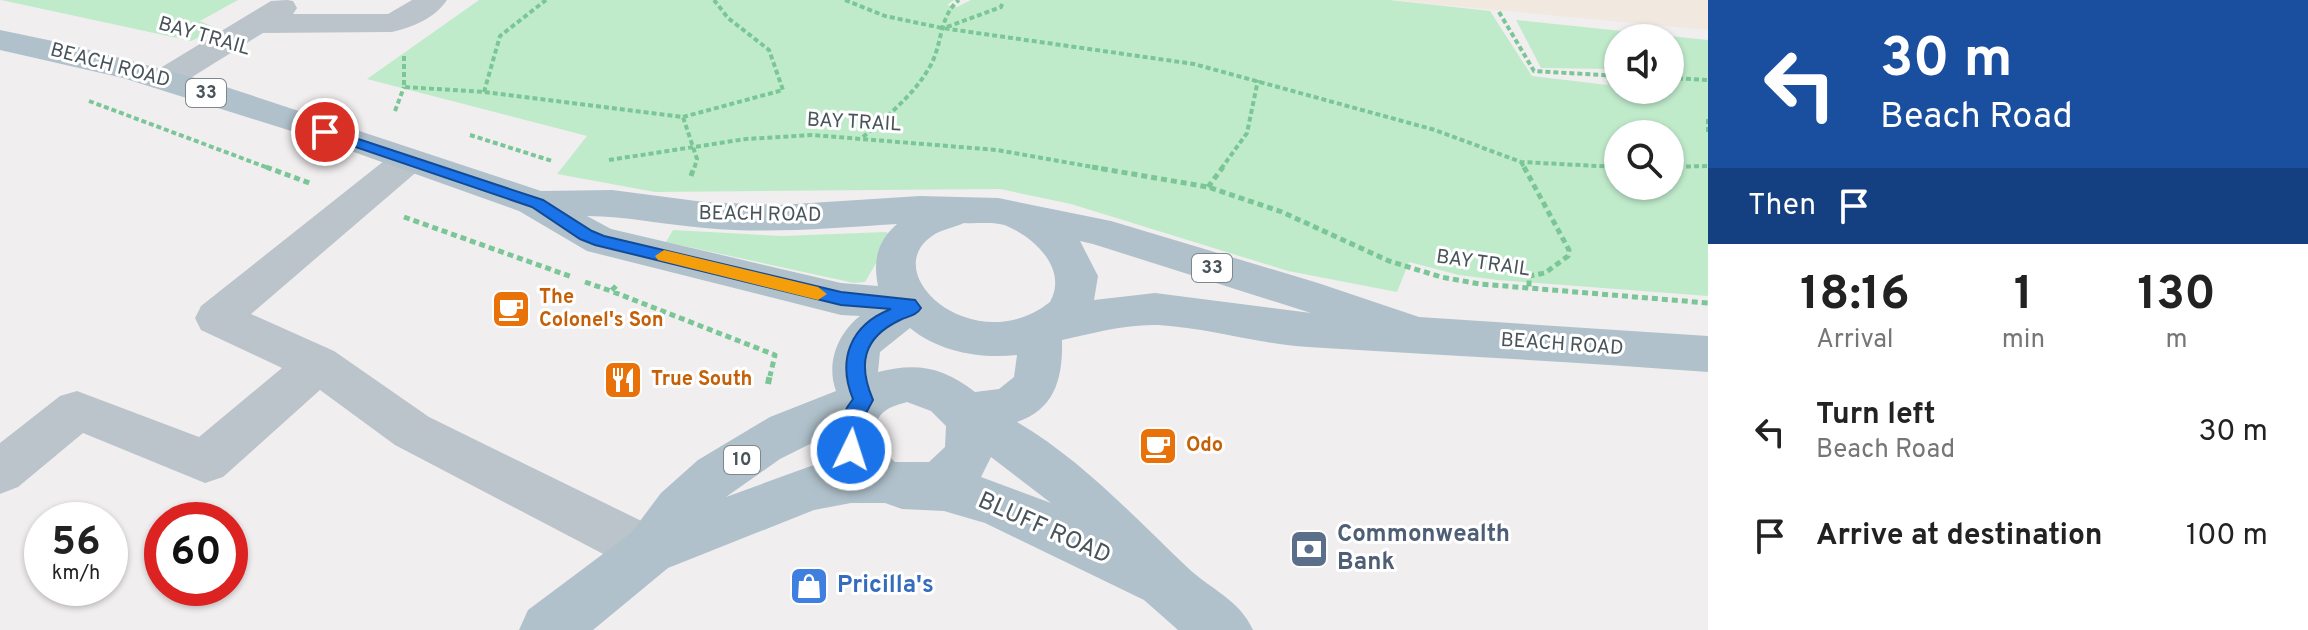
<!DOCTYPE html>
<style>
:root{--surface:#fff;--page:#f6f6f6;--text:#222;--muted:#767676}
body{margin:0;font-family:Overpass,sans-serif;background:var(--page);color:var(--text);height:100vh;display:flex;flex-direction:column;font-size:30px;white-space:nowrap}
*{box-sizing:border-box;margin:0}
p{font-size:26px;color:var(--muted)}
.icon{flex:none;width:44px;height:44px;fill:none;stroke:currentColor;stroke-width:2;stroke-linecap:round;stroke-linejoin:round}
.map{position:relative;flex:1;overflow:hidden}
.panel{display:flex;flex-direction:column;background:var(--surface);width:600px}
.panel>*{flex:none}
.banner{background:#1a4fa0;color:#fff;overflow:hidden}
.buttons{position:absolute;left:1604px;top:24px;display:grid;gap:16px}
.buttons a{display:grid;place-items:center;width:80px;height:80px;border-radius:50%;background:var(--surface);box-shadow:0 2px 6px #0004;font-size:40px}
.speed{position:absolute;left:24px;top:502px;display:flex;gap:16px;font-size:40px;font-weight:700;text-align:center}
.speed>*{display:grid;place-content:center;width:104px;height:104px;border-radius:50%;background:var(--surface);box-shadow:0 2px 6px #0004;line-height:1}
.speed small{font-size:20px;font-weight:400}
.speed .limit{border:12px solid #d22;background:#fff;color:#111}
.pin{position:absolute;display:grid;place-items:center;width:68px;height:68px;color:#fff;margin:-34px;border:4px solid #fff;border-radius:50%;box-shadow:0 2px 8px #0007}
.me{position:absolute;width:88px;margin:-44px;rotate:4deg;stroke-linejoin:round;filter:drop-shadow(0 0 6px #0008)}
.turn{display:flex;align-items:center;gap:28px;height:168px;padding:0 40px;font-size:36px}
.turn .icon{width:104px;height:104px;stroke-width:2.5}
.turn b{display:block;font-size:56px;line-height:68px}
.then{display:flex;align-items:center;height:76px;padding:0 40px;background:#0003;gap:16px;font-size:30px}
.eta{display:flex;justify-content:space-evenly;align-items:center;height:136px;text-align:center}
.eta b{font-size:48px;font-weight:700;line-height:56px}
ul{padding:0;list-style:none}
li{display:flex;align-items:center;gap:24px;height:104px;padding:0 40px}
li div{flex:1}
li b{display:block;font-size:30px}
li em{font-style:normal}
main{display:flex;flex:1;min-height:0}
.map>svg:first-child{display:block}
.green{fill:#c0ebcb;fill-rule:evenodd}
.sand{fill:#f1e9e0}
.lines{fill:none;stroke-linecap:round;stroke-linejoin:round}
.path-far2{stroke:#7ac697;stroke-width:4;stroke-dasharray:5 3;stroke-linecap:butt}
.path-far1{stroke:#7ac697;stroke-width:5;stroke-dasharray:6 4;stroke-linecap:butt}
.path{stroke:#7ac697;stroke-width:6;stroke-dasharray:7 5;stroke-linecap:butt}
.minor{fill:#bbc4ca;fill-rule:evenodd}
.major{fill:#b0c1cb;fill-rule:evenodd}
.route{fill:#1a73e8;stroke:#114b97;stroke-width:2}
.slow{fill:#f59e0b}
.labels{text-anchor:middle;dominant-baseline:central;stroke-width:6;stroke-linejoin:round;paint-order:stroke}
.shield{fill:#fff;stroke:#7f878c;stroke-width:2}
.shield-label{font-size:18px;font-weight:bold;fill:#48545a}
.street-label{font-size:20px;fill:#48545a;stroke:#fff}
.food-label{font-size:20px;font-weight:bold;fill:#c56008;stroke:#fff;text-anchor:start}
.near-street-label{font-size:24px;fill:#48545a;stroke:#fff}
.near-service-label{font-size:24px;font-weight:bold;fill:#4e5e75;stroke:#fff;text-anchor:start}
.near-shop-label{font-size:24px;font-weight:bold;fill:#366cbe;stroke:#fff;text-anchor:start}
</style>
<main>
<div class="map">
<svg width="1708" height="630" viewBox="0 0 1708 630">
<rect width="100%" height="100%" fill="#f1eeef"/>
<!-- green -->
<path class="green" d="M 1,0 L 238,0 L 200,21 L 218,29 L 191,41 Z
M 479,0 L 954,0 L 947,5 L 957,7 L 971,0 L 1390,0 L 1490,11 L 1532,76 L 1608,85 L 1605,69 L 1541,68 L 1516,20 L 1708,40 L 1708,296 L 1497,280 L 1459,275 L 1409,262 L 1397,292 L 1288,271 L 1071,204 L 1000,189 L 655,192 L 557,174 L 587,136 L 367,79 ZM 1618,38 L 1670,38 L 1670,90 L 1618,90 ZM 1618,134 L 1670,134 L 1670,186 L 1618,186 Z
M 673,230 L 782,236 L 886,232 L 892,236 L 865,282 L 854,283 L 666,242 Z"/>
<!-- sand -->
<path class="sand" d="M 1390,0 L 1708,0 L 1708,30 Z"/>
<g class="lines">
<!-- path-far2 -->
<path class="path-far2" d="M 845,0 L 885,16 L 942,28 L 1194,64 L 1435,130 L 1521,162 L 1618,167
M 1499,12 L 1534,71 L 1618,76
M 947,27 L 1001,7 L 1003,1
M 404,56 L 404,87 L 484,92 L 683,117 L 697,159 L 694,169
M 1670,78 L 1708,80
M 484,92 L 500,36 L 546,0
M 89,101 L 271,169
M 395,111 L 404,87
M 683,117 L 783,90 L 769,50 L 728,18 L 714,0
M 1708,119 L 1708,132
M 470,135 L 552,161
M 863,137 C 887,116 913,96 929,68 C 943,46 938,17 959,0
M 609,160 L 746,139 L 812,135 L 997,150 L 1104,169
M 1521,162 L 1525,169
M 1670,167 L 1708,166
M 1221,169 L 1247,133 L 1258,80"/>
<!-- path-far1 -->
<path class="path-far1" d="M 266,167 L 312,184
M 1092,167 L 1208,187 L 1282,212 L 1389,261 L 1441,277 L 1480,284 L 1708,303
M 1524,167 L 1569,250 L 1568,256 L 1545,273 L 1529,276 L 1529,287
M 1612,167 L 1618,167
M 1670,167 L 1681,167
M 691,176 L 694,167
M 1208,187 L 1223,167
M 404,217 L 572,277
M 585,282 L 611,291
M 616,286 L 611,291 L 775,355 L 770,376"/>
<!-- path -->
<path class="path" d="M 768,384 L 770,374"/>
<!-- minor -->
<path class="minor" d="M 287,0 L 293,1 L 297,8 L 293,14 L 388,14 L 412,0 L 447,0 C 435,18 413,27 392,32 L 263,33 L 176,87 L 164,90 L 152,87 L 147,80 L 152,73 L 271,1 Z
M 407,149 L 420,153 L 426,161 L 420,169 L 251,314 L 334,351 L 429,417 L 668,534 L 676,551 L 668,568 L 649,576 L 630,568 L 395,445 L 320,390 L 223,477 L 205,483 L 83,433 L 18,487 L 0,494 L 0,443 L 60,396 L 77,391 L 199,437 L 282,368 L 201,330 L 195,318 L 201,306 L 394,153 Z"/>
<!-- major -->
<path class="major" d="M 0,30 L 67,44 L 214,83 L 541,191 L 612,190 L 704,202 L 779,205 L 920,196 L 998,198 L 1111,221 L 1318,283 L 1419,317 L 1708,336 L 1708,372 C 1575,362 1442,355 1308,347 C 1258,344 1209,328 1158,325 C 1126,324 1093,333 1062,340 C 1063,378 1055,409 1017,422 C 1083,461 1132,515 1187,567 C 1211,590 1239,599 1253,630 L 1178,630 L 1144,600 L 985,523 L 944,511 L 902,509 L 885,503 L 851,503 L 814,510 L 668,568 L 593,630 L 519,630 L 528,610 L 631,533 L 661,493 L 698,460 L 770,417 L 836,391 C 826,364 837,334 860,316 L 841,315 L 587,251 L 519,211 L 323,141 L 123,78 L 0,50 ZM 587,216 C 627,216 665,225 705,228 C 769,234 833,228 897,224 C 877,241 873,261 878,286 L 841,283 L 611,229 ZM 964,223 C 978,224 997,221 1009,227 C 1036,239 1068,270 1050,302 C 974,362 873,272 935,234 C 944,229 955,227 964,223 ZM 1080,241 L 1093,244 L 1311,313 L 1155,293 L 1094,300 L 1098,276 ZM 910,328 C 939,352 981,359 1017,355 L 1014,377 L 999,389 L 975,392 C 943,367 917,362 878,372 L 880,352 ZM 907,402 L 931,411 L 946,426 L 945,447 L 929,462 L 895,462 L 876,444 C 873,416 881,409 907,402 ZM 826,436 L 827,446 L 835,462 L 811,466 L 726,497 L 780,459 ZM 991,457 L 1051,503 L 981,477 Z"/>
</g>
<!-- route -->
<path class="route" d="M 325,128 L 543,200 L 592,231 L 604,236 L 841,292 L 915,300 L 921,308 C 916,316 908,316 900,320 C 862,338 858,365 873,400 C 863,419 856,428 861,450 L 858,456 L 851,459 L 844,456 C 834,435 839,417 853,399 C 837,360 850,325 891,309 L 841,305 L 595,245 L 580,239 L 532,207 L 320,135 L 318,132 Z"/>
<!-- slow -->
<path class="slow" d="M 664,250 L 818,287 L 827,294 L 818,300 L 658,260 L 655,256 Z"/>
<!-- icons -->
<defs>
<g id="cafe-square" transform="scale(2)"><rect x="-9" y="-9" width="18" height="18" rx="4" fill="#e8710a" stroke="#fff"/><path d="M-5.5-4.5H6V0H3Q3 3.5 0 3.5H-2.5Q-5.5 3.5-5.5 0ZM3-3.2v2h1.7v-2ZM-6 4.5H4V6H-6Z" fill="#fff"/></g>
<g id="restaurant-square" transform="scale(2)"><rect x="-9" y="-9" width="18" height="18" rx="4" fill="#e8710a" stroke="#fff"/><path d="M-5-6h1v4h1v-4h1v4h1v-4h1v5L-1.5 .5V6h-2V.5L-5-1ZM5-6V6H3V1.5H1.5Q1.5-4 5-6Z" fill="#fff"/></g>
<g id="bank-square" transform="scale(2)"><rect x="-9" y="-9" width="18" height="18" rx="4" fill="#5c6f8a" stroke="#fff"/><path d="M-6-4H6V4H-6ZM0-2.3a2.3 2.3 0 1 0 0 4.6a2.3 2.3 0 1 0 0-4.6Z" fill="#fff"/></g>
<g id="shop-square" transform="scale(2)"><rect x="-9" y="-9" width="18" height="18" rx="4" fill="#3f7fe0" stroke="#fff"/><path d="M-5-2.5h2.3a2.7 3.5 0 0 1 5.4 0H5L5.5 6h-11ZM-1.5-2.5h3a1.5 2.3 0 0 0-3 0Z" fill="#fff"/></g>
</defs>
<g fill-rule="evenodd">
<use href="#cafe-square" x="511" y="309"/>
<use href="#restaurant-square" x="623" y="380"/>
<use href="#cafe-square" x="1158" y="446"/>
<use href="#bank-square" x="1309" y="549"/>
<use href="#shop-square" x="809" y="586"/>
</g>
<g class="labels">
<!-- shield labels -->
<g class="shield">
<rect x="186" y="79" width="40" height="28" rx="6"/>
<rect x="1192" y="254" width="40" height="28" rx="6"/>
<rect x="724" y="446" width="36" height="28" rx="6"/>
</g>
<g class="shield-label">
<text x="206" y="93">33</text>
<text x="1212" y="268">33</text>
<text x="742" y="460">10</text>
</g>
<!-- street labels -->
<g class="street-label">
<text transform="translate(204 37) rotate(16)">BAY TRAIL</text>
<text transform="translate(110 66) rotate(15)">BEACH ROAD</text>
<text transform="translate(854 123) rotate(3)">BAY TRAIL</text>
<text transform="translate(760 215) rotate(1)">BEACH ROAD</text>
<text transform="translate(1483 264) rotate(8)">BAY TRAIL</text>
<text transform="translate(1562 345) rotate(4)">BEACH ROAD</text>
</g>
<!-- food labels -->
<g class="food-label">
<text x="539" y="298">The<tspan x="539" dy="23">Colonel's Son</tspan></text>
<text x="651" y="380">True South</text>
<text x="1186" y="446">Odo</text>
</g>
<!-- near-street labels -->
<g class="near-street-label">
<text transform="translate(1044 529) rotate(24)">BLUFF ROAD</text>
</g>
<!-- near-service labels -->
<g class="near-service-label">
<text x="1337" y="535">Commonwealth<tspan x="1337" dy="28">Bank</tspan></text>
</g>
<!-- near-shop labels -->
<g class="near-shop-label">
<text x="837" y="586">Pricilla's</text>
</g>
</g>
</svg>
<div class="buttons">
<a><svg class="icon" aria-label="sound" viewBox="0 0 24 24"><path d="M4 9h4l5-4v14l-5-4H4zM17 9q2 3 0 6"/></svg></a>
<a><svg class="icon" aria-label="search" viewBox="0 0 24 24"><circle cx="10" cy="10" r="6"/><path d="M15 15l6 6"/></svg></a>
</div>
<div class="speed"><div>56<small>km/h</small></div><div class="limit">60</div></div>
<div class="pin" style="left:325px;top:132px;background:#d93025"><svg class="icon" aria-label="arrive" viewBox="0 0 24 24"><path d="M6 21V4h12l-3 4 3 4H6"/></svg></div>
<svg class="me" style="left:851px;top:450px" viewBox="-20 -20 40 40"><circle r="17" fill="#1a73e8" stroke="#fff" stroke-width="3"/><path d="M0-11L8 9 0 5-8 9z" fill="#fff"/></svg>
</div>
<section class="panel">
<div class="banner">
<div class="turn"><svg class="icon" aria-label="left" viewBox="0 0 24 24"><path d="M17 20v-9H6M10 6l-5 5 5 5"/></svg><div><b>30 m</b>Beach Road</div></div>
<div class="then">Then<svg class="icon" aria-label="arrive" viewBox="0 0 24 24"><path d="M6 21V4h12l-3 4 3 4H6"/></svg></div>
</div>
<div class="eta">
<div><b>18:16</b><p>Arrival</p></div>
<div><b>1</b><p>min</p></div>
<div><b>130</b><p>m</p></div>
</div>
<ul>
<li><svg class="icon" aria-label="left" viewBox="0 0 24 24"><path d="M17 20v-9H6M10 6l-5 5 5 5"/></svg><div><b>Turn left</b><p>Beach Road</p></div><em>30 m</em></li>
<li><svg class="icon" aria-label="arrive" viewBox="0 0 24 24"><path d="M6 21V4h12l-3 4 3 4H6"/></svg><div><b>Arrive at destination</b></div><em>100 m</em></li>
</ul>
</section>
</main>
